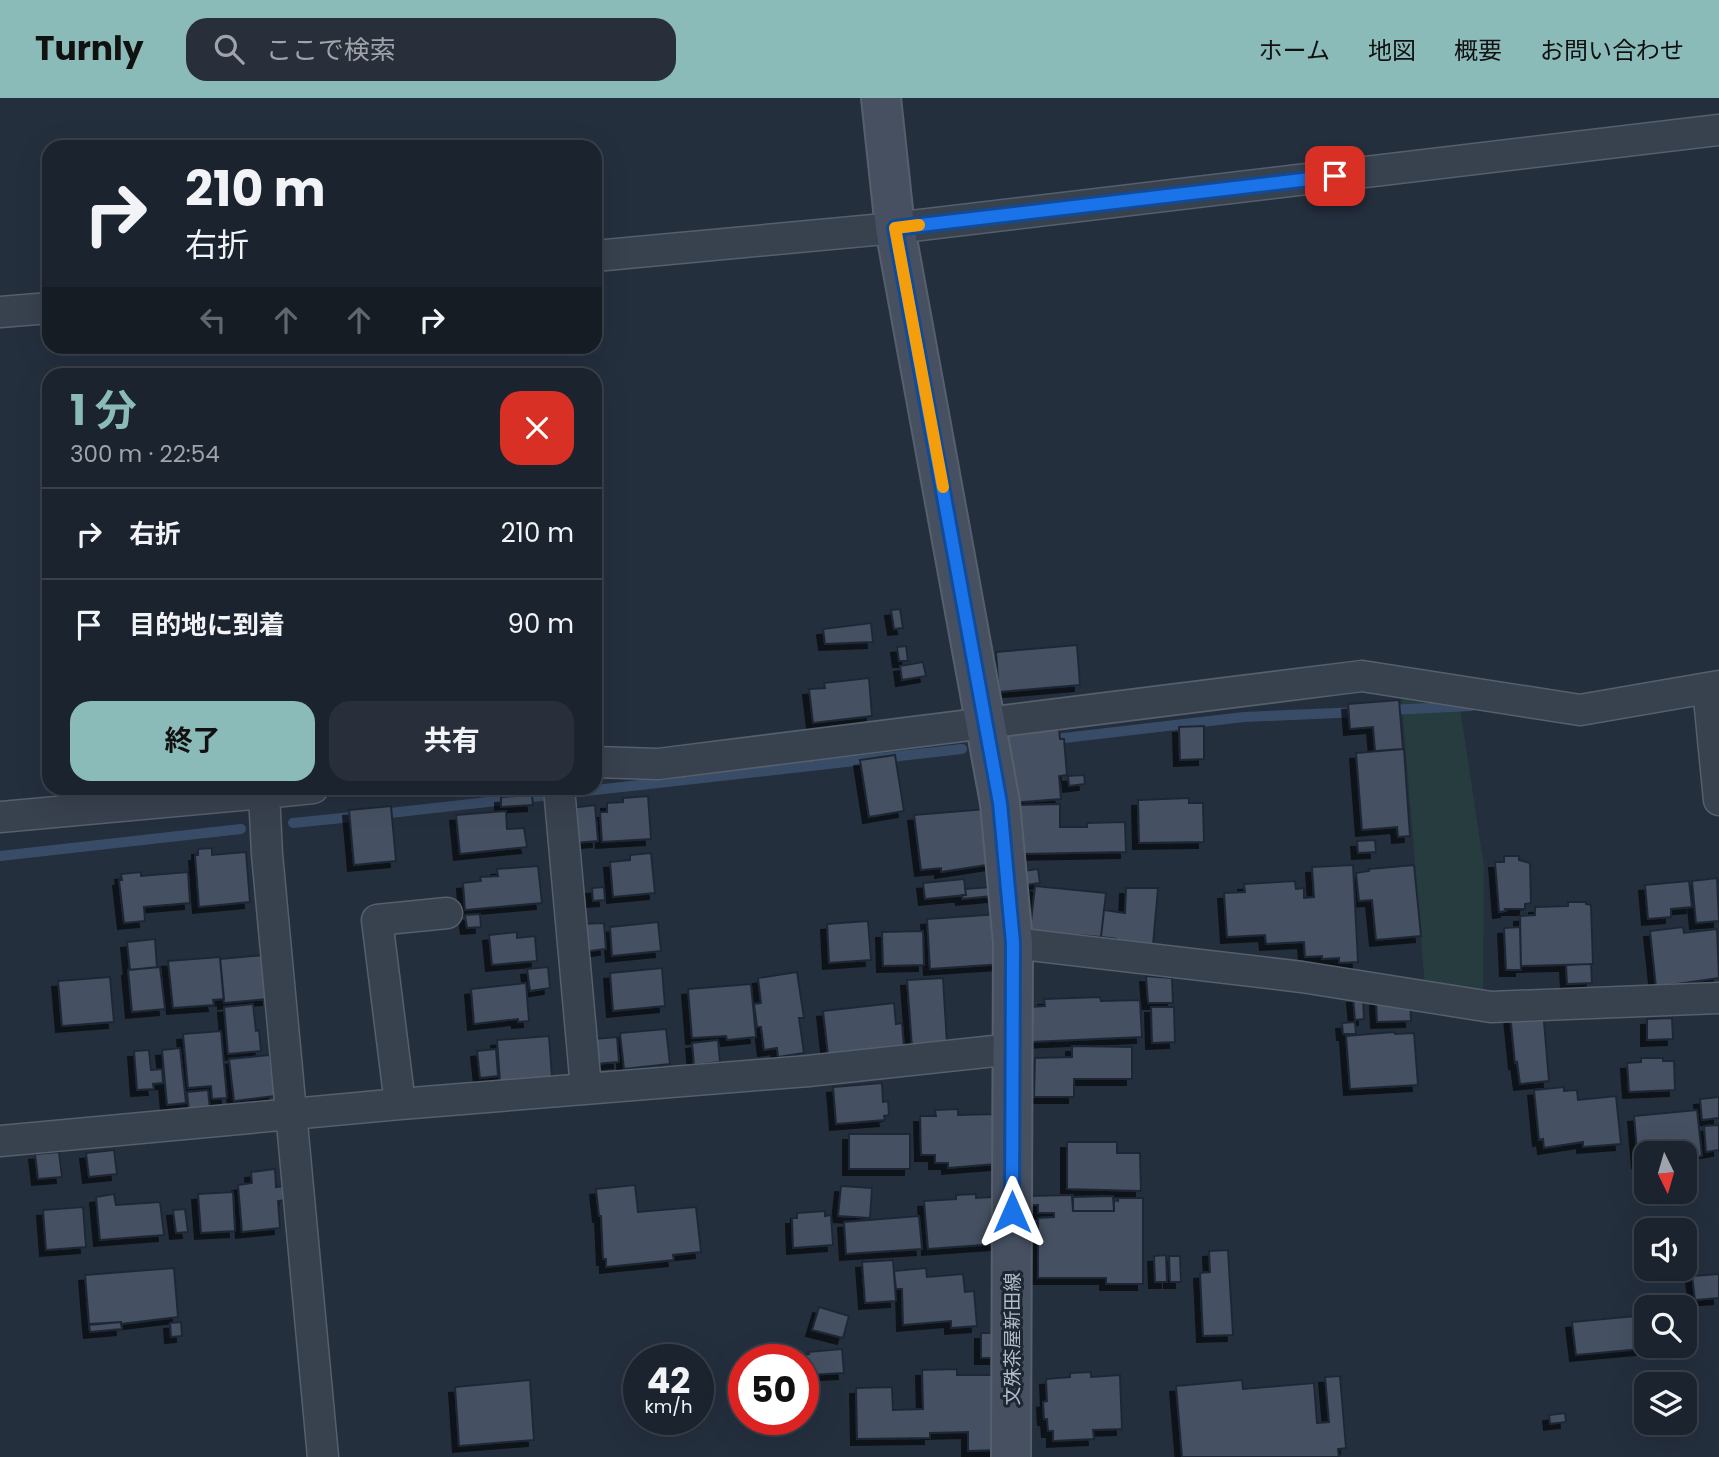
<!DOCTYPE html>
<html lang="ja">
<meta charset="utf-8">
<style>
:root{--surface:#1b232e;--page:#282f3a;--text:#f1f3f6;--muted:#a0a4aa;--line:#39404a;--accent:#8bbbb9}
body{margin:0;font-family:Poppins,"Noto Sans JP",sans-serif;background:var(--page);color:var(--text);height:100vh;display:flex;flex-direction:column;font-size:26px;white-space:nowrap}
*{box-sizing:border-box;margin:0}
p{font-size:23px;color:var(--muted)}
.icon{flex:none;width:38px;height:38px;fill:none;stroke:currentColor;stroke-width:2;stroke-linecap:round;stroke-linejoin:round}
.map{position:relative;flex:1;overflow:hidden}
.drawer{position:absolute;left:42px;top:270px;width:560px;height:427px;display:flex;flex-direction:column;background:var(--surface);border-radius:21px;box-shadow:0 7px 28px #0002,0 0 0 2px var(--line)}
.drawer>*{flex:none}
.guide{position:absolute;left:42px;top:42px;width:560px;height:214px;border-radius:21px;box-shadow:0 7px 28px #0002,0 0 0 2px var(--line);background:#1b232e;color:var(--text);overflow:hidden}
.needle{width:46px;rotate:175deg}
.tools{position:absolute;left:1634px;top:1043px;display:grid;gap:14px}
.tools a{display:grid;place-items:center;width:63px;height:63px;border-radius:14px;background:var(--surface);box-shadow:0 7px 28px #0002,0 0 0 2px var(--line);font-size:35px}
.speed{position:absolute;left:623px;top:1246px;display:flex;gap:14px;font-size:35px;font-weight:700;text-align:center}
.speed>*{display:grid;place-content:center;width:91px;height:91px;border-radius:50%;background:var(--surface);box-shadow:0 7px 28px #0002,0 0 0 2px var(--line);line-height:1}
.speed small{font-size:18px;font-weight:400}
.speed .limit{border:10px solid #d22;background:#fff;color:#111}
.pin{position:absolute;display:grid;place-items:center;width:60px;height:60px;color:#fff;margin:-30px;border-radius:14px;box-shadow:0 4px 10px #0006}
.me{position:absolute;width:77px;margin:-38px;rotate:0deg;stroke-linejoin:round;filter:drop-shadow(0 0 5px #0008)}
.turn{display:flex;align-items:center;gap:24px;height:147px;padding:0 28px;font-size:32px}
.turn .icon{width:91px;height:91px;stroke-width:2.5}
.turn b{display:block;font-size:49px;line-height:60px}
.lanes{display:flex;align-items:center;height:66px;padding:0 28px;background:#0003;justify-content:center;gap:35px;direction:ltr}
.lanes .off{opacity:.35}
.round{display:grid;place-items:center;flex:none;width:74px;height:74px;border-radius:21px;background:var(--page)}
.headline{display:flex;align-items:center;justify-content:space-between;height:119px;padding:0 28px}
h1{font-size:42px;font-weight:700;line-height:52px;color:var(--accent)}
.button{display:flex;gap:14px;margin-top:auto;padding:14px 28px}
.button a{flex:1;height:80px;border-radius:21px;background:var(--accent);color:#111;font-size:28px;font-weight:700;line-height:80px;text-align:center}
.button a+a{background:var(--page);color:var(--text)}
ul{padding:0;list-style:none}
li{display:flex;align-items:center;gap:21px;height:91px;padding:0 28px;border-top:2px solid var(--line)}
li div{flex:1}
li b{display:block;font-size:26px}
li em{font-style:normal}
header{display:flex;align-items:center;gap:42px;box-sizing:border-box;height:98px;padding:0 35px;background:var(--accent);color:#111}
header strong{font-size:33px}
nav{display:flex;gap:38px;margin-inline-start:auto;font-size:24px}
.search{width:490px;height:63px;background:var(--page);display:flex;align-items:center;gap:18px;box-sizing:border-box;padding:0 24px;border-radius:21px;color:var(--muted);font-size:26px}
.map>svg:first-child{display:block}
.green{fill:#263c3f}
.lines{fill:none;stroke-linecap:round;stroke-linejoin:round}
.stream{stroke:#394c67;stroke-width:10}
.building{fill:#455162;stroke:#1f2835;stroke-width:2;filter:url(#shadow)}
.minor-casing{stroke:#565f6c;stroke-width:33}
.secondary-casing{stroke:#565f6c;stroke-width:42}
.minor{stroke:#38414e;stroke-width:30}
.secondary{stroke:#465061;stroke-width:38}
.route-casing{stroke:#114b97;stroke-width:18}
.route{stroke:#1a73e8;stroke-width:12}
.slow{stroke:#f59e0b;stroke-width:12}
.labels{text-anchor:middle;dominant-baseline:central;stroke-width:6;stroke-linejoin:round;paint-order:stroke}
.street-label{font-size:19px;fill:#b4bcc9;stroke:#1d2633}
</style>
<header>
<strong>Turnly</strong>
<div class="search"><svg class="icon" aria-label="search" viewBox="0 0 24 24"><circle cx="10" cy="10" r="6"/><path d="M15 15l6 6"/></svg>ここで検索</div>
<nav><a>ホーム</a><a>地図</a><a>概要</a><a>お問い合わせ</a></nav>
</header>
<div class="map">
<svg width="1719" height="1359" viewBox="0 0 1719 1359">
<defs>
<filter id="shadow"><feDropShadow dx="-6" dy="6" stdDeviation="0" flood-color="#0009"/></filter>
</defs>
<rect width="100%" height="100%" fill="#242f3e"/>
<!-- green -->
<path class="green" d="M 1401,595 L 1459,603 L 1484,769 L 1483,896 L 1425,888 Z"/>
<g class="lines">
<!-- stream -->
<path class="stream" d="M 1389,612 L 1471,608
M 1047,642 L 1244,619 L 1360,614
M 381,716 L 962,651
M 293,725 L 362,718
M 0,758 L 241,731"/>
</g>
<!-- building -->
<path class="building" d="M 900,511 L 903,530 L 894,531 L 891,512 Z
M 871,525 L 873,544 L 825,546 L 823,531 Z
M 1077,547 L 1080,587 L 999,594 L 996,554 Z
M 906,548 L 908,563 L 899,563 L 897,549 Z
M 923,564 L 926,578 L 902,582 L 900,568 Z
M 869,580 L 872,618 L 813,625 L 809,591 L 825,590 L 824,585 Z
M 1399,602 L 1403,651 L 1375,653 L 1373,629 L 1350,631 L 1348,606 Z
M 1204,628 L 1204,661 L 1180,662 L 1179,629 Z
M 1059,630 L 1060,641 L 1064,641 L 1067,677 L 1059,678 L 1061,701 L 1010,705 L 1004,635 Z
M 1404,651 L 1410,738 L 1398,739 L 1397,729 L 1362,732 L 1356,655 Z
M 895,657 L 904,713 L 869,719 L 860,662 Z
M 1084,677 L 1085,686 L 1069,688 L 1068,678 Z
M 532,697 L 533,707 L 501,709 L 501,699 Z
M 648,698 L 651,741 L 602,744 L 600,714 L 607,714 L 607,705 L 623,704 L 623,700 Z
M 1189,700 L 1189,705 L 1203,705 L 1204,744 L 1139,745 L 1138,702 Z
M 1060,706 L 1060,729 L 1087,729 L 1087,725 L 1125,724 L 1126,754 L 1020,756 L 1020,707 Z
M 595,707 L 598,743 L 574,745 L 570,710 Z
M 391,708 L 396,763 L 354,767 L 349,712 Z
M 986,711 L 993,766 L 941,774 L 941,770 L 921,772 L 914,717 Z
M 506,713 L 507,731 L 524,730 L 527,749 L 460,756 L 456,717 Z
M 1375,742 L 1376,754 L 1358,755 L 1357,743 Z
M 212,750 L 212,757 L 246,754 L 250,804 L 199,809 L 195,757 L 198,757 L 198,751 Z
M 651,755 L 655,795 L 613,799 L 610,764 L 630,762 L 630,757 Z
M 1504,758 L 1519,758 L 1519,762 L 1530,765 L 1531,805 L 1525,806 L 1525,811 L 1505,811 L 1506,813 L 1499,814 L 1495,764 L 1504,764 Z
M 1353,767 L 1358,864 L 1339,865 L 1339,860 L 1322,861 L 1322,858 L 1305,859 L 1304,844 L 1266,846 L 1265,837 L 1227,839 L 1224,795 L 1245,794 L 1244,786 L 1295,783 L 1296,791 L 1304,790 L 1304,800 L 1314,799 L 1312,769 Z
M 1414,767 L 1421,838 L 1376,842 L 1372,802 L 1359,803 L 1356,775 L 1369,773 L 1369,771 Z
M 538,768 L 542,805 L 465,812 L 463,785 L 481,783 L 480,779 L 498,778 L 497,771 Z
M 1038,771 L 1040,785 L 1026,787 L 1023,773 Z
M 141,774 L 141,778 L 188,774 L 190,805 L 144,809 L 145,823 L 124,825 L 119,782 L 122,782 L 121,776 Z
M 1717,780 L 1719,823 L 1696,825 L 1692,783 Z
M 964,781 L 966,797 L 925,801 L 923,785 Z
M 1689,783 L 1692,809 L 1671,811 L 1671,819 L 1648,821 L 1645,787 Z
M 1035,788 L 1106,795 L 1101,839 L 1030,833 Z
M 604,789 L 605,802 L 593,803 L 592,790 Z
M 991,789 L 993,798 L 962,801 L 962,797 L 966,797 L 965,791 Z
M 1126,790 L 1158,790 L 1153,847 L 1116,843 L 1116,841 L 1101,839 L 1104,812 L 1125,815 Z
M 1568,804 L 1586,804 L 1586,806 L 1591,807 L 1593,866 L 1521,868 L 1520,818 L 1535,817 L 1535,809 L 1568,808 Z
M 480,816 L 481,829 L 467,830 L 465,817 Z
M 1000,816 L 1003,866 L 930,871 L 927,821 Z
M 868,823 L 871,862 L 829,865 L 827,826 Z
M 658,824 L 661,853 L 612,858 L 610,829 Z
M 604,825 L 606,851 L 582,854 L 580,826 Z
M 1520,829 L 1521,872 L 1506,872 L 1504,830 Z
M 1683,829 L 1684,835 L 1717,831 L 1719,880 L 1656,889 L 1650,833 Z
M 923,833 L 924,867 L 883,868 L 882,834 Z
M 517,834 L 517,840 L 535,838 L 537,863 L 492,867 L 489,837 Z
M 155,841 L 157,869 L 130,872 L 127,844 Z
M 264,857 L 268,901 L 224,905 L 220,861 Z
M 220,859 L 224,901 L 213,902 L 214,907 L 173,910 L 168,863 Z
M 1591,866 L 1592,885 L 1567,886 L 1566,867 Z
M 160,869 L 165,911 L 132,914 L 128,872 Z
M 548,869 L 550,890 L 530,893 L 527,871 Z
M 662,870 L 665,908 L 613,913 L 610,875 Z
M 797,874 L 804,920 L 799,920 L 804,955 L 778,959 L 777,950 L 764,952 L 761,929 L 757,929 L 754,906 L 761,905 L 758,880 Z
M 1146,878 L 1172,880 L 1173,905 L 1148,905 Z
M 110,879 L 114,924 L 62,928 L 58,883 Z
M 943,880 L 947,946 L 912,949 L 907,882 Z
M 526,885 L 529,923 L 518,924 L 518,921 L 474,926 L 471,891 Z
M 751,886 L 756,939 L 727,942 L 726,938 L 692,940 L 688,891 Z
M 1100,899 L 1101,903 L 1140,902 L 1142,939 L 1030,944 L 1028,909 L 1045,908 L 1044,901 Z
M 1353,899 L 1363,899 L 1364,921 L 1355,922 Z
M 1410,900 L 1411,923 L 1377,924 L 1376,902 Z
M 894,905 L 896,926 L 902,925 L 904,948 L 828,957 L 823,913 Z
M 253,906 L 256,933 L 259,932 L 261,953 L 228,956 L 224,909 Z
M 1151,909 L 1174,909 L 1175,944 L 1152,945 Z
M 1543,912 L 1549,983 L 1520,986 L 1517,964 L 1515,965 L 1510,916 Z
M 1672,920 L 1673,941 L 1647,942 L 1647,921 Z
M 1355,924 L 1356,936 L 1343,936 L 1342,925 Z
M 666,931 L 670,966 L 624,971 L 620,935 Z
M 221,933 L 227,1000 L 212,1001 L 211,988 L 188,990 L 183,936 Z
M 1394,934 L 1395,936 L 1414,935 L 1418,987 L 1350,991 L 1346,938 Z
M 549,938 L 552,979 L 500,983 L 497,942 Z
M 617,939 L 619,964 L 596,966 L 594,941 Z
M 718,942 L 720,964 L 694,967 L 692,945 Z
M 1072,948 L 1132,949 L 1132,981 L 1074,981 L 1074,999 L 1034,999 L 1035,960 L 1072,959 Z
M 180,950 L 186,1005 L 167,1007 L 162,952 Z
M 496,951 L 498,978 L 480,980 L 477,953 Z
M 149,952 L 151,972 L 162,971 L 163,985 L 153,986 L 154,991 L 137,992 L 134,953 Z
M 270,957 L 275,998 L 234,1003 L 229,961 Z
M 1641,960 L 1663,960 L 1663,963 L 1674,963 L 1675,992 L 1629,994 L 1627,965 L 1641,964 Z
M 882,985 L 883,1004 L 888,1003 L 889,1017 L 884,1018 L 885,1022 L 836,1026 L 833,989 Z
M 1564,989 L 1564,993 L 1577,992 L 1578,1002 L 1616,998 L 1621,1046 L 1583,1049 L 1583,1044 L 1544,1050 L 1543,1041 L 1539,1042 L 1534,992 Z
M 208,992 L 210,1012 L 189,1014 L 187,994 Z
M 1719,999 L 1719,1020 L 1702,1022 L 1700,1001 Z
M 958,1011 L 958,1017 L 995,1016 L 996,1066 L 948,1070 L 948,1065 L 935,1065 L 935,1057 L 921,1057 L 920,1018 L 936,1018 L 935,1012 Z
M 1697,1012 L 1702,1058 L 1685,1059 L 1685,1055 L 1647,1055 L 1647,1063 L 1638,1064 L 1634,1018 Z
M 1719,1027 L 1719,1052 L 1706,1054 L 1704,1028 Z
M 849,1036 L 910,1036 L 910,1071 L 849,1071 Z
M 1067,1044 L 1117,1044 L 1117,1055 L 1140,1055 L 1141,1093 L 1067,1091 Z
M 114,1052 L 117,1076 L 89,1079 L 86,1055 Z
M 59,1054 L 62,1079 L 38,1081 L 35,1056 Z
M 275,1071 L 276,1089 L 284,1088 L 285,1102 L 278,1103 L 280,1130 L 242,1134 L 238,1087 L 252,1085 L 251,1074 Z
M 635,1087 L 638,1114 L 696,1109 L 701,1154 L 673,1157 L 674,1162 L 606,1169 L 606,1161 L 603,1161 L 601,1118 L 599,1118 L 596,1091 Z
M 841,1088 L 872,1090 L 870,1120 L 838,1118 Z
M 233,1094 L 235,1133 L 201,1135 L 198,1096 Z
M 114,1096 L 116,1107 L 160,1104 L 164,1137 L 100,1142 L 96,1099 Z
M 976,1096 L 976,1100 L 993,1099 L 996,1146 L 928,1151 L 924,1103 L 956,1101 L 956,1097 Z
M 1073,1097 L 1073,1113 L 1114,1113 L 1114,1102 L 1118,1103 L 1118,1100 L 1143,1100 L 1143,1186 L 1106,1186 L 1106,1180 L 1038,1180 L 1038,1120 L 1054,1119 L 1054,1115 L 1038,1115 L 1038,1107 L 1027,1107 L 1027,1098 Z
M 1113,1098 L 1114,1113 L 1073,1113 L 1072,1099 Z
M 83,1109 L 86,1149 L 46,1152 L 43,1112 Z
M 185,1111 L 188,1134 L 176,1135 L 173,1112 Z
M 825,1113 L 825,1118 L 831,1117 L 833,1147 L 793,1150 L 792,1120 L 797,1120 L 797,1115 Z
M 919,1118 L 922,1151 L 846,1156 L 844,1124 Z
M 1228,1152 L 1233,1237 L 1203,1238 L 1200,1175 L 1210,1174 L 1209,1153 Z
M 1166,1157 L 1167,1184 L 1155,1184 L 1154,1158 Z
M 1169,1158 L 1180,1158 L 1181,1184 L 1170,1184 Z
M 893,1162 L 896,1203 L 865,1205 L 862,1164 Z
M 174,1170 L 178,1219 L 121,1226 L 121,1224 L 89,1226 L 85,1177 Z
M 926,1170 L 927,1179 L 963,1176 L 965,1194 L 974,1193 L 977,1228 L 951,1230 L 951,1223 L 903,1227 L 902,1191 L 896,1191 L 894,1173 Z
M 1719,1176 L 1719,1200 L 1695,1202 L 1692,1178 Z
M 819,1209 L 849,1218 L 843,1240 L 812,1232 Z
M 1647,1217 L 1647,1248 L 1664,1249 L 1576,1257 L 1572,1224 Z
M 121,1224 L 122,1231 L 90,1234 L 89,1227 Z
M 181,1224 L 182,1238 L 171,1239 L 170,1225 Z
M 981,1235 L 995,1235 L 995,1260 L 981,1260 Z
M 842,1251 L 844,1275 L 809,1277 L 808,1274 L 804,1274 L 803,1257 L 809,1256 L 808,1254 Z
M 957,1271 L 957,1277 L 996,1277 L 1000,1352 L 968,1353 L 968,1334 L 930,1335 L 930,1340 L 857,1341 L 856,1290 L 892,1289 L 893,1312 L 923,1311 L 922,1272 Z
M 1091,1274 L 1091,1279 L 1120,1277 L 1122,1331 L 1093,1332 L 1094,1341 L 1053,1343 L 1053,1333 L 1048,1333 L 1047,1321 L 1044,1321 L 1043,1304 L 1047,1303 L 1046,1281 L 1070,1279 L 1070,1275 Z
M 1340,1278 L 1346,1350 L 1338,1351 L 1339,1359 L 1182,1359 L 1176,1288 L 1242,1282 L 1243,1291 L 1314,1285 L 1317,1325 L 1329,1324 L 1325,1279 Z
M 530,1282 L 534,1342 L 459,1348 L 455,1289 Z
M 1565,1315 L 1566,1324 L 1550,1326 L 1549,1317 Z"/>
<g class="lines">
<!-- minor casing -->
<g class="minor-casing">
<path id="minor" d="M 595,158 L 895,130 L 1719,32
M 0,214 L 49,210
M 1708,590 L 1719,702
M 595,664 L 658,666 L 1362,578 L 1580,612 L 1719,588
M 559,690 L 586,990
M 264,695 L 313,690
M 0,719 L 264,695 L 267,756 L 323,1359
M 1013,845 L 1302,879 L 1491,909 L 1719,900
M 400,1006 L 377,822 L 447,815
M 0,1043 L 400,1006 L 808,973 L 1013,951"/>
</g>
<!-- secondary casing -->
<g class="secondary-casing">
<path id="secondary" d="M 881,0 L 895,130 L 1000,705 L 1013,845 L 1011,1359"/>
</g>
<!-- minor -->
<use href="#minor" class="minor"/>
<!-- secondary -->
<use href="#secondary" class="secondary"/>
</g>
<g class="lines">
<!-- route casing -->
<g class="route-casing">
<path id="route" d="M 1012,1114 L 1013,845 L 1000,705 L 895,130 L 1335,78"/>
</g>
<!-- route -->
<use href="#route" class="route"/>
<!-- slow -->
<path class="slow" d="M 919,127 L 895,130 L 943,389"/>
</g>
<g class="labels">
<!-- street labels -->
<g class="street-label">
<text transform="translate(1012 1241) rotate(-90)">文殊茶屋新田線</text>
</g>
</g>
</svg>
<div class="tools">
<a><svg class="needle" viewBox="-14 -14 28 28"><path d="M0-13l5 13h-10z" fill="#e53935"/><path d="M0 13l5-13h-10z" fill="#a0a4aa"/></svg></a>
<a><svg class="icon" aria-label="sound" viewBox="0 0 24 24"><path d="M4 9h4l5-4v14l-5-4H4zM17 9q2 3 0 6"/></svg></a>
<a><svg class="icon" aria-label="search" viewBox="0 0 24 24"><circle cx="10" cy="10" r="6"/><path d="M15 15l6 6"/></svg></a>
<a><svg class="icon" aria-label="layers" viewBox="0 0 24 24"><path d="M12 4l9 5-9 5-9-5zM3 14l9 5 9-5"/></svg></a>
</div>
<div class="speed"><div>42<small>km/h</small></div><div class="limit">50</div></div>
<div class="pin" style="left:1335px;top:78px;background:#d93025"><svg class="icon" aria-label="arrive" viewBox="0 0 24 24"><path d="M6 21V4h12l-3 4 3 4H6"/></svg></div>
<svg class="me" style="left:1012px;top:1114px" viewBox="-20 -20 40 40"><path d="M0-17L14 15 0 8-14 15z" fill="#1a73e8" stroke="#fff" stroke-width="4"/></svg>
<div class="guide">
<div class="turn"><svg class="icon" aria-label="right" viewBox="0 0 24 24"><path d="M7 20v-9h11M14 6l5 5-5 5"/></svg><div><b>210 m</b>右折</div></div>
<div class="lanes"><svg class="icon off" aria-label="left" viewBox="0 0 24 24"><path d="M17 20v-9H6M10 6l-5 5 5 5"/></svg><svg class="icon off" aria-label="ahead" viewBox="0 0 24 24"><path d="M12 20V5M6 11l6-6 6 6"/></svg><svg class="icon off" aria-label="ahead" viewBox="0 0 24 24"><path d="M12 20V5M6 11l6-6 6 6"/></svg><svg class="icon" aria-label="right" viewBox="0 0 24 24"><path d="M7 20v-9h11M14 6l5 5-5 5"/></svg></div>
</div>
<section class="drawer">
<div class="headline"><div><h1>1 分</h1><p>300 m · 22:54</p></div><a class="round" style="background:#d93025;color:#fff"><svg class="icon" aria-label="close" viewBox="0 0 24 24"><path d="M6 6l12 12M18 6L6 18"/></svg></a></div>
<ul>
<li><svg class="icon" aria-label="right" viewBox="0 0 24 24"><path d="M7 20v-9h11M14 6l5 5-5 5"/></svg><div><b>右折</b></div><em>210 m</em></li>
<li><svg class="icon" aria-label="arrive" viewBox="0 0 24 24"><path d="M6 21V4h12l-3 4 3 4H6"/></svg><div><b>目的地に到着</b></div><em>90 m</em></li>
</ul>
<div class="button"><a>終了</a><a>共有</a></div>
</section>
</div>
